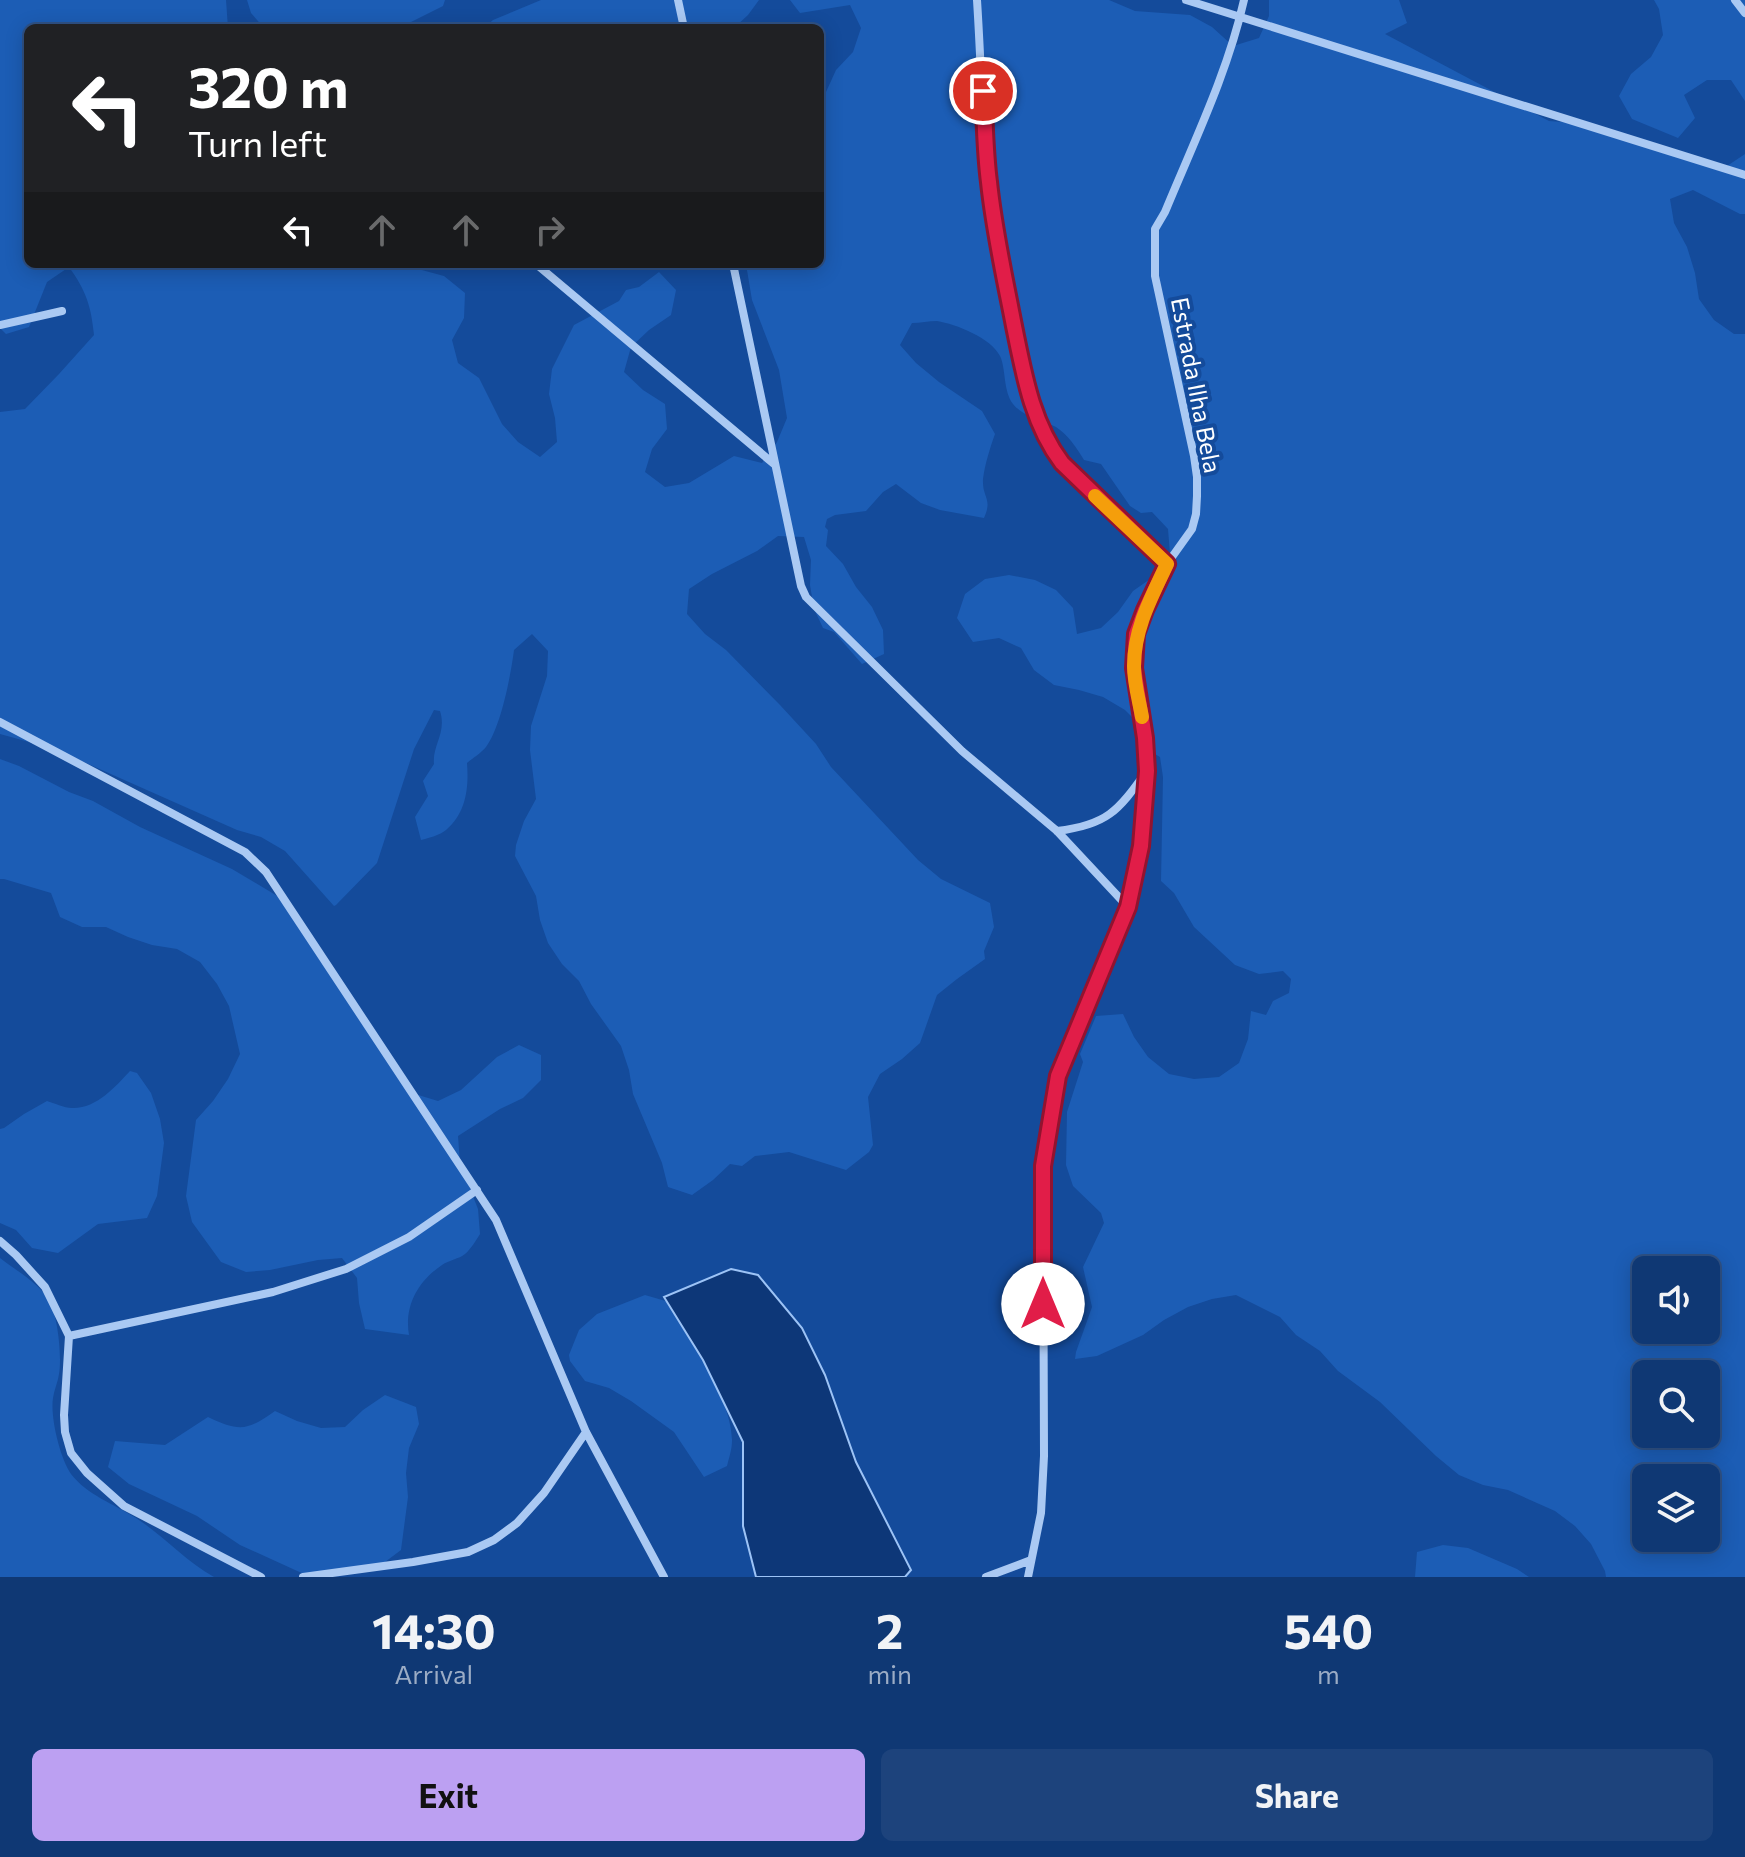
<!DOCTYPE html>
<style>
:root{--surface:#0f3874;--page:#1d437c;--text:#f1f3f6;--muted:#9bacc5;--line:#2f5286;--accent:#bca0f2}
body{margin:0;font-family:Commissioner,sans-serif;background:var(--page);color:var(--text);height:100vh;display:flex;flex-direction:column;font-size:30px;white-space:nowrap}
*{box-sizing:border-box;margin:0}
p{font-size:26px;color:var(--muted)}
.icon{flex:none;width:44px;height:44px;fill:none;stroke:currentColor;stroke-width:2;stroke-linecap:round;stroke-linejoin:round}
.map{position:relative;height:1577px;overflow:hidden}
.details{display:flex;flex-direction:column;background:var(--surface);flex:1}
.details>*{flex:none}
.hud{position:absolute;left:24px;top:24px;width:800px;height:244px;border-radius:12px;box-shadow:0 4px 20px #0003,0 0 0 2px var(--line);background:#202124;color:#fff;overflow:hidden}
.buttons{position:absolute;left:1632px;top:1256px;display:grid;gap:16px}
.buttons a{display:grid;place-items:center;width:88px;height:88px;border-radius:12px;background:var(--surface);box-shadow:0 4px 20px #0003,0 0 0 2px var(--line);font-size:40px}
.pin{position:absolute;display:grid;place-items:center;width:68px;height:68px;color:#fff;margin:-34px;border:4px solid #fff;border-radius:50%;box-shadow:0 2px 8px #0007}
.me{position:absolute;width:88px;margin:-44px;rotate:0deg;stroke-linejoin:round;filter:drop-shadow(0 0 6px #0008)}
.turn{display:flex;align-items:center;gap:28px;height:168px;padding:0 32px;font-size:36px}
.turn .icon{width:104px;height:104px;stroke-width:2.5}
.turn b{display:block;font-size:56px;line-height:68px}
.lanes{display:flex;align-items:center;height:76px;padding:0 32px;background:#0003;justify-content:center;gap:40px;direction:ltr}
.lanes .off{opacity:.35}
.eta{display:flex;justify-content:space-evenly;align-items:center;height:136px;text-align:center}
.eta b{font-size:48px;font-weight:700;line-height:56px}
.action{display:flex;gap:16px;margin-top:auto;padding:16px 32px}
.action a{flex:1;height:92px;border-radius:12px;background:var(--accent);color:#111;font-size:32px;font-weight:700;line-height:92px;text-align:center}
.action a+a{background:var(--page);color:var(--text)}
.map>svg:first-child{display:block}
.green{fill:#1c5db5;fill-rule:evenodd}
.water{fill:#0d3778;stroke:#9cc3f6;stroke-width:2}
.lines{fill:none;stroke-linecap:round;stroke-linejoin:round}
.street{stroke:#aac9f3;stroke-width:8}
.route-casing{stroke:#92132f;stroke-width:20}
.route{stroke:#e11d48;stroke-width:14}
.slow{stroke:#f59e0b;stroke-width:14}
.labels{text-anchor:middle;dominant-baseline:central;stroke-width:8;stroke-linejoin:round;paint-order:stroke}
.street-label{font-size:24px;fill:#fff;stroke:#144b9b}
</style>
<div class="map">
<svg width="1745" height="1577" viewBox="0 0 1745 1577">
<rect width="100%" height="100%" fill="#144b9b"/>
<!-- green -->
<path class="green" d="M 0,0 L 226,0 L 228,28 L 28,28 L 28,264 L 389,264 L 394,268 L 418,269 L 444,276 L 465,293 L 464,318 L 452,340 L 458,363 L 479,378 L 502,424 L 518,442 L 540,457 L 557,442 L 555,418 L 549,394 L 552,369 L 574,325 L 619,301 L 626,290 L 639,287 L 659,272 L 676,290 L 671,315 L 649,330 L 631,347 L 624,372 L 643,390 L 665,404 L 667,429 L 652,449 L 645,472 L 665,487 L 689,483 L 734,456 L 762,463 L 777,442 L 787,418 L 779,370 L 752,300 L 746,264 L 820,264 L 820,98 L 826,92 L 836,70 L 853,52 L 861,28 L 850,5 L 800,13 L 790,0 L 1109,0 L 1135,11 L 1190,15 L 1212,27 L 1233,46 L 1259,38 L 1269,16 L 1269,0 L 1399,0 L 1407,23 L 1385,34 L 1549,121 L 1576,123 L 1727,166 L 1745,154 L 1745,214 L 1740,214 L 1693,190 L 1670,199 L 1674,223 L 1687,247 L 1695,273 L 1699,299 L 1714,320 L 1734,334 L 1745,334 L 1745,1577 L 1606,1577 L 1605,1571 L 1591,1544 L 1575,1526 L 1555,1511 L 1508,1490 L 1483,1485 L 1459,1475 L 1436,1456 L 1380,1402 L 1338,1371 L 1320,1351 L 1296,1335 L 1280,1317 L 1236,1295 L 1212,1299 L 1188,1307 L 1164,1320 L 1143,1335 L 1097,1356 L 1075,1359 L 1076,1352 L 1092,1307 L 1083,1267 L 1104,1223 L 1101,1213 L 1073,1186 L 1066,1165 L 1067,1112 L 1083,1062 L 1080,1054 L 1096,1016 L 1123,1014 L 1134,1037 L 1148,1057 L 1169,1074 L 1194,1079 L 1219,1077 L 1239,1063 L 1248,1039 L 1251,1011 L 1266,1015 L 1273,1001 L 1289,993 L 1291,979 L 1283,971 L 1259,974 L 1235,965 L 1194,927 L 1174,893 L 1161,881 L 1163,777 L 1160,757 L 1153,753 L 1142,727 L 1125,710 L 1103,697 L 1079,690 L 1054,685 L 1034,670 L 1021,648 L 999,638 L 973,642 L 957,618 L 965,594 L 985,579 L 1009,575 L 1035,580 L 1056,590 L 1073,608 L 1077,634 L 1101,628 L 1118,612 L 1133,591 L 1153,577 L 1170,554 L 1168,529 L 1152,512 L 1141,513 L 1130,506 L 1101,464 L 1084,460 C 1077,448 1068,435 1056,427 C 1042,420 1023,417 1013,404 C 1003,391 1006,368 1000,356 C 991,338 956,324 937,321 C 929,321 920,323 912,323 L 900,345 L 916,363 L 939,382 L 982,411 L 995,434 C 990,448 985,464 983,479 C 982,498 993,498 984,518 L 940,510 L 921,503 L 896,484 L 883,492 L 866,511 L 835,515 L 827,519 L 825,527 L 828,530 L 826,546 L 843,564 L 856,587 L 872,607 L 883,630 L 884,654 L 862,664 L 834,632 L 823,628 L 814,609 L 810,585 L 811,560 L 804,537 L 778,536 L 757,551 L 712,574 L 689,589 L 687,614 L 705,634 L 726,650 L 780,705 L 816,744 L 831,767 L 918,860 L 941,879 L 990,903 L 994,927 L 984,951 L 985,959 L 957,979 L 937,995 L 920,1043 L 902,1059 L 880,1074 L 868,1097 L 873,1145 L 869,1152 L 846,1170 L 789,1152 L 755,1156 L 742,1166 L 730,1164 L 713,1180 L 692,1195 L 668,1187 L 662,1163 L 633,1094 L 629,1070 L 621,1046 L 591,1004 L 579,981 L 562,964 L 548,943 L 540,920 L 536,896 L 515,856 L 516,845 L 524,821 L 536,799 L 530,750 L 531,726 L 547,676 L 548,651 L 532,634 L 514,650 C 511,674 501,727 486,747 C 481,753 473,758 467,763 C 469,788 466,813 446,830 C 440,835 429,838 421,840 L 415,817 L 428,796 L 423,781 L 434,764 C 432,745 447,733 440,711 L 434,710 L 414,749 L 377,863 L 336,905 L 334,906 L 285,851 L 261,837 L 237,830 L 77,759 L 29,742 L 0,734 L 0,412 L 25,409 L 59,374 L 94,335 C 91,305 86,291 69,267 L 47,282 L 29,327 L 6,334 L 0,328 ZM 1646,1270 L 1706,1270 L 1706,1330 L 1646,1330 ZM 1646,1374 L 1706,1374 L 1706,1434 L 1646,1434 ZM 1646,1478 L 1706,1478 L 1706,1538 L 1646,1538 Z
M 247,0 L 445,0 L 443,6 L 399,28 L 264,28 L 251,13 Z
M 541,0 L 759,0 L 748,15 L 734,28 L 484,28 L 493,20 Z
M 1654,0 L 1745,0 L 1745,101 L 1731,80 L 1707,80 L 1684,95 L 1695,118 L 1678,138 L 1632,119 L 1619,96 L 1631,74 L 1651,57 L 1663,35 L 1659,9 Z
M 0,759 L 19,766 L 69,792 L 93,801 L 140,827 L 232,869 L 279,897 L 415,1094 L 438,1101 L 461,1090 L 497,1057 L 519,1045 L 541,1055 L 541,1080 L 523,1098 L 500,1109 L 458,1136 L 460,1163 L 478,1209 L 480,1234 C 476,1240 471,1249 465,1254 C 459,1259 449,1260 442,1265 C 418,1281 404,1306 409,1335 L 365,1329 L 359,1303 L 357,1278 L 342,1258 L 318,1260 L 270,1270 L 246,1272 L 221,1262 L 192,1222 L 186,1196 L 196,1120 L 213,1101 L 228,1079 L 240,1054 L 229,1006 L 217,984 L 200,962 L 177,949 L 152,945 L 128,937 L 106,927 L 82,927 L 60,917 L 51,893 L 4,879 L 0,879 Z
M 130,1071 L 137,1073 L 151,1093 L 160,1119 L 164,1143 L 157,1196 L 147,1218 L 98,1224 L 58,1253 L 32,1248 L 16,1230 L 0,1223 L 0,1129 L 4,1128 L 24,1114 L 47,1101 C 54,1103 64,1108 72,1108 C 96,1109 115,1087 130,1071 Z
M 0,1258 C 15,1270 42,1285 50,1302 C 58,1318 62,1357 59,1374 C 58,1382 54,1390 53,1398 C 50,1417 60,1458 71,1474 C 87,1495 114,1504 136,1518 C 164,1536 185,1561 214,1577 L 0,1577 Z
M 645,1295 L 669,1302 C 690,1334 733,1403 732,1441 C 732,1449 729,1458 727,1466 L 704,1477 L 674,1432 L 631,1401 L 609,1388 L 585,1381 L 570,1361 L 569,1355 L 579,1330 L 597,1314 Z
M 385,1395 L 416,1407 L 419,1424 L 409,1448 L 406,1473 L 408,1497 L 401,1550 L 381,1565 L 306,1575 L 240,1545 L 197,1516 L 129,1484 L 108,1467 L 115,1441 L 165,1445 L 208,1417 C 240,1432 247,1431 275,1411 L 297,1421 L 321,1428 L 345,1427 L 363,1410 Z
M 1443,1545 L 1468,1548 L 1517,1569 L 1529,1577 L 1415,1577 L 1417,1552 Z"/>
<!-- water -->
<path class="water" d="M 731,1269 L 758,1275 L 802,1328 L 825,1375 L 856,1462 L 911,1570 L 905,1577 L 756,1577 L 743,1526 L 743,1442 L 703,1360 L 664,1297 Z"/>
<g class="lines">
<!-- street -->
<path class="street" d="M 678,0 L 684,28
M 977,0 C 981,61 982,122 989,183 C 994,231 1005,279 1014,327 C 1024,375 1032,423 1062,463 L 1167,564
M 1186,0 L 1745,175
M 1735,0 L 1745,13
M 536,264 L 774,464
M 733,264 L 801,586 L 806,597 L 962,751 L 1057,831 L 1128,907
M 0,325 L 62,311
M 0,722 L 245,852 L 266,872 L 496,1220 L 586,1432 L 664,1577
M 1057,831 C 1107,825 1118,811 1146,772
M 0,1241 L 16,1255 L 45,1287 L 69,1336 L 64,1415 L 65,1432 L 71,1453 L 87,1473 L 124,1506 L 261,1577
M 69,1336 L 273,1292 L 346,1269 L 409,1237 L 477,1190
M 303,1577 L 413,1562 L 468,1552 L 494,1540 L 517,1523 L 544,1493 L 586,1432
M 986,1577 L 1031,1560
M 1028,1577 L 1041,1513 L 1044,1456 L 1043,1166 L 1058,1076 L 1072,1038 L 1102,972 L 1128,907 L 1141,846 L 1147,771 L 1145,738 L 1134,668 L 1136,634 L 1145,610 L 1167,564 L 1192,529 L 1196,514 L 1197,496 L 1197,477 L 1194,456 L 1155,276 L 1155,229 L 1165,212 C 1193,144 1228,72 1244,0"/>
</g>
<g class="lines">
<!-- route casing -->
<g class="route-casing">
<path id="route" d="M 983,91 C 985,121 985,152 989,182 C 994,231 1005,279 1014,326 C 1024,375 1032,423 1062,463 L 1167,564 L 1145,610 L 1136,634 L 1134,668 L 1145,738 L 1147,771 L 1141,846 L 1128,907 L 1058,1076 L 1043,1166 L 1043,1304"/>
</g>
<!-- route -->
<use href="#route" class="route"/>
<!-- slow -->
<path class="slow" d="M 1095,496 L 1167,564 C 1151,598 1134,629 1134,666 C 1134,683 1139,700 1142,717"/>
</g>
<g class="labels">
<!-- street labels -->
<g class="street-label">
<text transform="translate(1197 385) rotate(79)">Estrada Ilha Bela</text>
</g>
</g>
</svg>
<div class="buttons">
<a><svg class="icon" aria-label="sound" viewBox="0 0 24 24"><path d="M4 9h4l5-4v14l-5-4H4zM17 9q2 3 0 6"/></svg></a>
<a><svg class="icon" aria-label="search" viewBox="0 0 24 24"><circle cx="10" cy="10" r="6"/><path d="M15 15l6 6"/></svg></a>
<a><svg class="icon" aria-label="layers" viewBox="0 0 24 24"><path d="M12 4l9 5-9 5-9-5zM3 14l9 5 9-5"/></svg></a>
</div>
<div class="pin" style="left:983px;top:91px;background:#d93025"><svg class="icon" aria-label="arrive" viewBox="0 0 24 24"><path d="M6 21V4h12l-3 4 3 4H6"/></svg></div>
<svg class="me" style="left:1043px;top:1304px" viewBox="-20 -20 40 40"><circle r="19" fill="#fff"/><path d="M0-13L10 11 0 6-10 11z" fill="#e11d48"/></svg>
<div class="hud">
<div class="turn"><svg class="icon" aria-label="left" viewBox="0 0 24 24"><path d="M17 20v-9H6M10 6l-5 5 5 5"/></svg><div><b>320 m</b>Turn left</div></div>
<div class="lanes"><svg class="icon" aria-label="left" viewBox="0 0 24 24"><path d="M17 20v-9H6M10 6l-5 5 5 5"/></svg><svg class="icon off" aria-label="ahead" viewBox="0 0 24 24"><path d="M12 20V5M6 11l6-6 6 6"/></svg><svg class="icon off" aria-label="ahead" viewBox="0 0 24 24"><path d="M12 20V5M6 11l6-6 6 6"/></svg><svg class="icon off" aria-label="right" viewBox="0 0 24 24"><path d="M7 20v-9h11M14 6l5 5-5 5"/></svg></div>
</div>
</div>
<section class="details">
<div class="eta">
<div><b>14:30</b><p>Arrival</p></div>
<div><b>2</b><p>min</p></div>
<div><b>540</b><p>m</p></div>
</div>
<div class="action"><a>Exit</a><a>Share</a></div>
</section>
